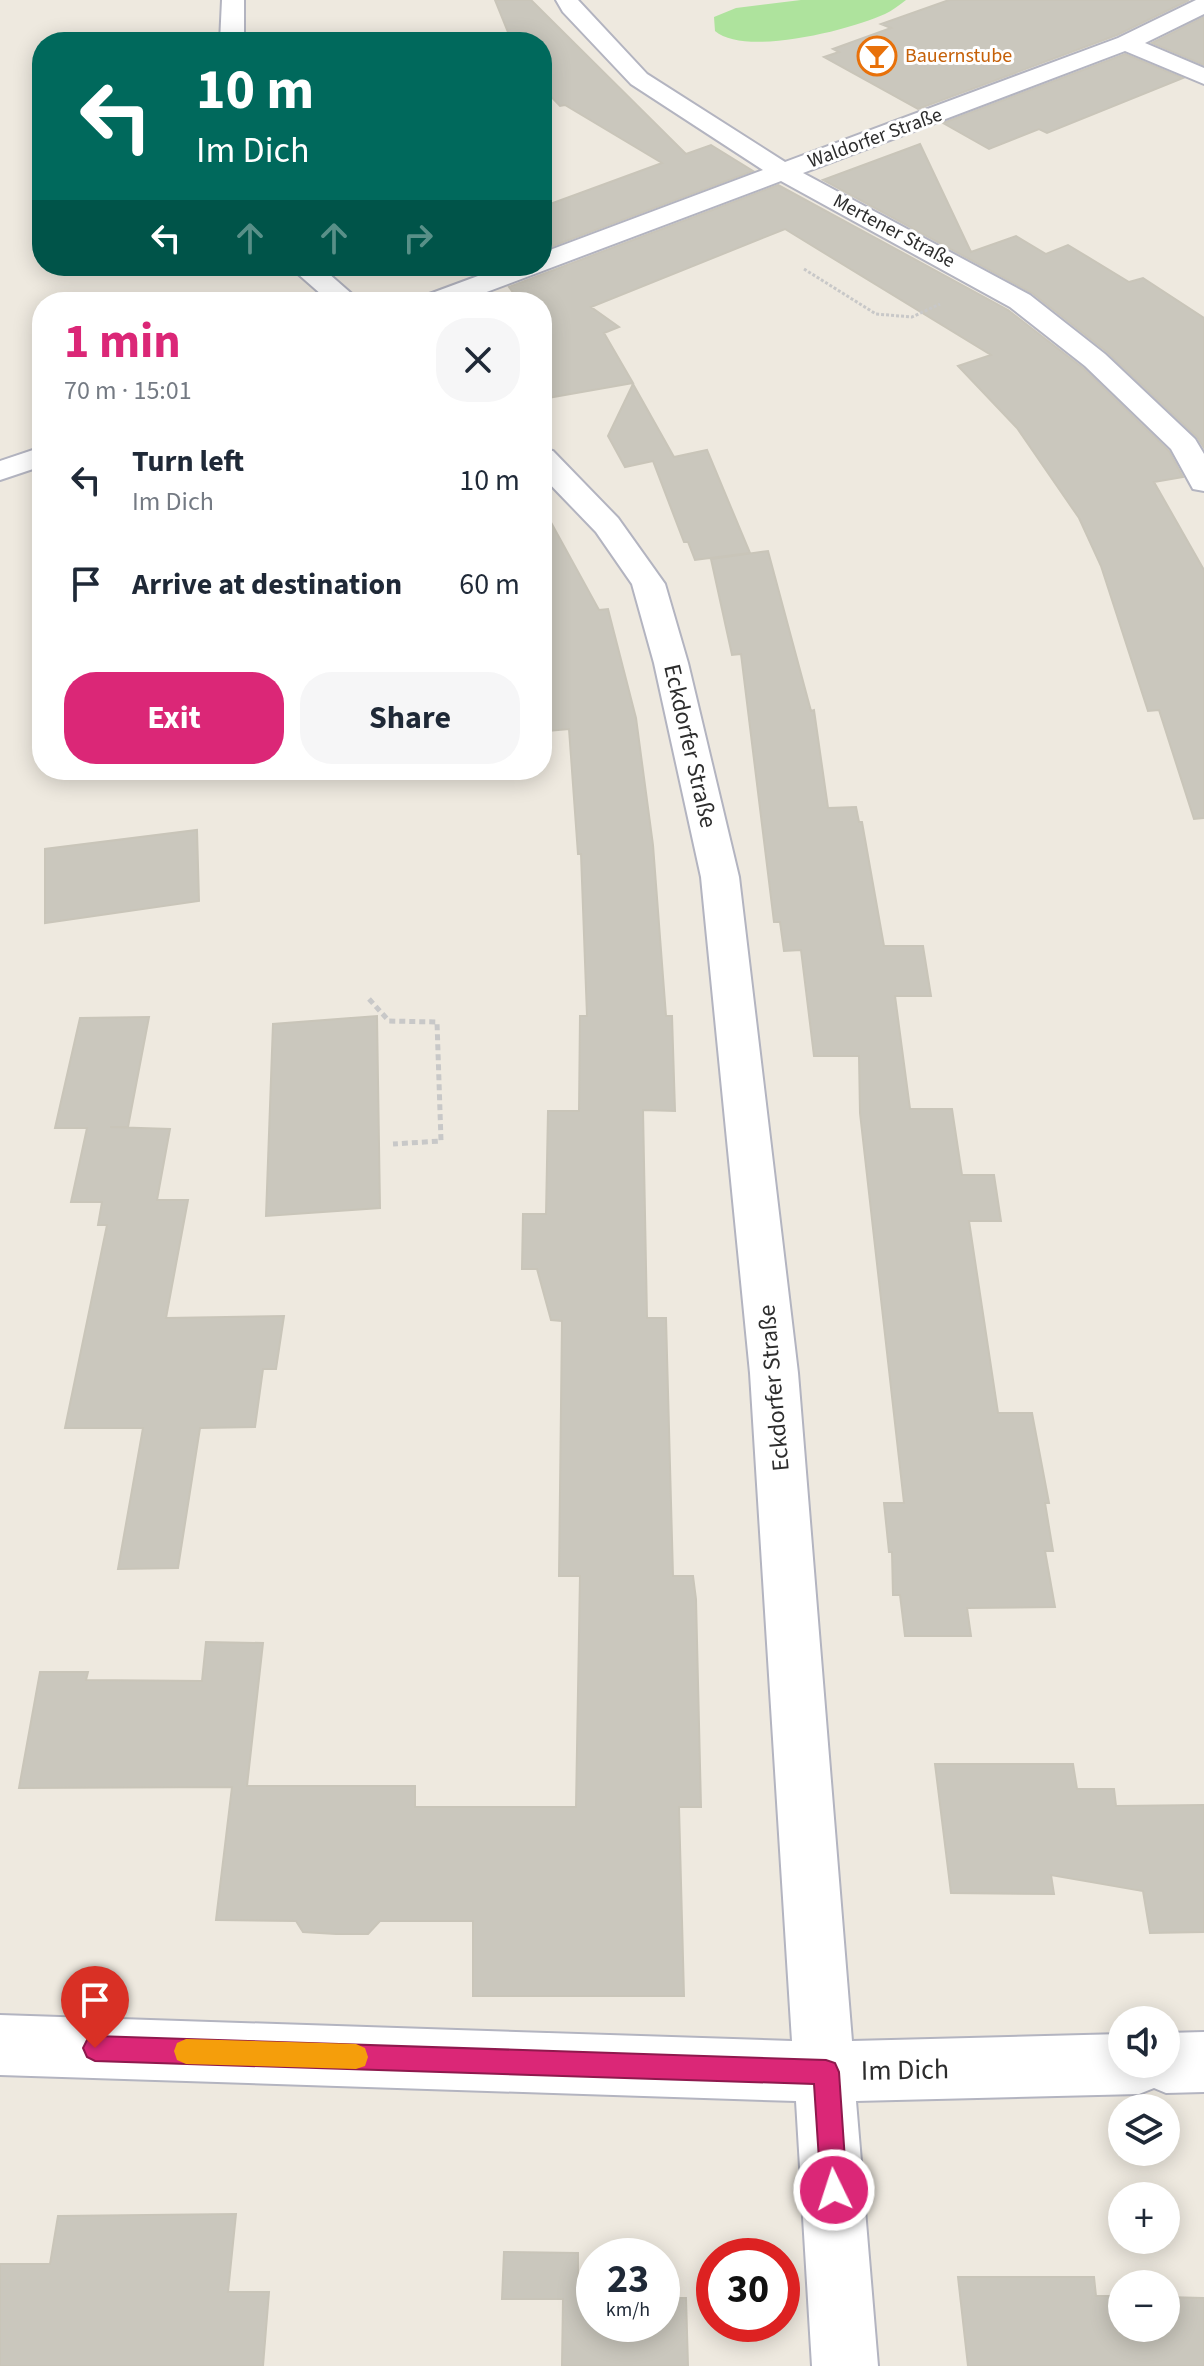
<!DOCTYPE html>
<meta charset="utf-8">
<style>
:root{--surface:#fff;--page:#f6f6f7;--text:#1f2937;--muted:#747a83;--accent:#db2777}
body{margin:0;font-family:"Source Sans 3",sans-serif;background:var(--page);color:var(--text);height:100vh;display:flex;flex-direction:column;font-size:30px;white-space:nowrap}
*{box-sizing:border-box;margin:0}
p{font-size:26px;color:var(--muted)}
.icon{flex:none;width:44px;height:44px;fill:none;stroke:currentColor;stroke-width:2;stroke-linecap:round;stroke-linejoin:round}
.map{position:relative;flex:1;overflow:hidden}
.details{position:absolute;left:32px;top:292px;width:520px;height:488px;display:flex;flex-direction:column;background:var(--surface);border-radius:32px;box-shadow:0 4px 20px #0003}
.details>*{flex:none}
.banner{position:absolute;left:32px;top:32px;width:520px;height:244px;border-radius:32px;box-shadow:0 4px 20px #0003;background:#00695c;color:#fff;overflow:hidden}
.fabs{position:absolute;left:1108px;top:2006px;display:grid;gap:16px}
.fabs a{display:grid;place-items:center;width:72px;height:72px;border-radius:50%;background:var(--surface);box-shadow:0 4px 20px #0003;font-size:40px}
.speed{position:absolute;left:576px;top:2238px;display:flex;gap:16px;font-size:40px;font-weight:700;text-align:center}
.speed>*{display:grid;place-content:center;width:104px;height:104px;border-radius:50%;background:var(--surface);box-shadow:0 4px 20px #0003;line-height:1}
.speed small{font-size:20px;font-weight:400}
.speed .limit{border:12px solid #d22;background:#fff;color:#111}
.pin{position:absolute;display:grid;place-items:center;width:68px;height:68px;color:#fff;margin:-82px -34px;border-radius:50% 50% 50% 0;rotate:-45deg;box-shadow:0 0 8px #0007}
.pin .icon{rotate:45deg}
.me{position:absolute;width:88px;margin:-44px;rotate:356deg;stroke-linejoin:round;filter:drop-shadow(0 0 6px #0008)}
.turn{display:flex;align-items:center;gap:28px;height:168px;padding:0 32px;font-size:36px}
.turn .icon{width:104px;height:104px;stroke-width:2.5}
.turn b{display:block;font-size:56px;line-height:68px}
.lanes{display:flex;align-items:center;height:76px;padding:0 32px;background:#0003;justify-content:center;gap:40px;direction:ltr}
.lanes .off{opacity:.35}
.round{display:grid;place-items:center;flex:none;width:84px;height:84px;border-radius:32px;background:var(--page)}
.summary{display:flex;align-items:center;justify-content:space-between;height:136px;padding:0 32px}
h1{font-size:48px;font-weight:700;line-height:60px;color:var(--accent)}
.cta{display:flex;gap:16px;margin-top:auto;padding:16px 32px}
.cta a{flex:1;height:92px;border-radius:32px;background:var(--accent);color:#fff;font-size:32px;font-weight:700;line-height:92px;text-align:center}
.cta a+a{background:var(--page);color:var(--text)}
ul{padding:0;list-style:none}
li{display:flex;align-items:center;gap:24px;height:104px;padding:0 32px}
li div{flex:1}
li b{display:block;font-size:30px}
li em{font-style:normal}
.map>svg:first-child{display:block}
.green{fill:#aee39d}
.building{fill:#cac7bd;stroke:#c9c5b9;stroke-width:2}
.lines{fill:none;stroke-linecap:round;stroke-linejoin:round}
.minor-casing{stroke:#b3b4c0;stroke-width:4}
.path-far1{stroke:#c8c8c8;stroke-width:3;stroke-dasharray:3 2;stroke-linecap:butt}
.path{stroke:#c8c8c8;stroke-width:5;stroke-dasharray:6 4;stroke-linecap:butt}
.minor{fill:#fff;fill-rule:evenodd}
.route{fill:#db2777;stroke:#8e194d;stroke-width:2}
.slow{fill:#f59e0b}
.labels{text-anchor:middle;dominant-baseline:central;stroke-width:6;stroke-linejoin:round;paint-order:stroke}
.far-food-label{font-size:20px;fill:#c56008;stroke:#fff;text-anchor:start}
.far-street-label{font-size:20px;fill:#2d2d2d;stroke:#fff}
.street-label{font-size:24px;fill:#2d2d2d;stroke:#fff}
.near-street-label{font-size:28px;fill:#2d2d2d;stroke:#fff}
</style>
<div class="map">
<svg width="1204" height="2366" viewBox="0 0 1204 2366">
<rect width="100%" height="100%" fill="#eee9df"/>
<!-- green -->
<path class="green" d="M 801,0 L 906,0 C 899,5 892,11 885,14 C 850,30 745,57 715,31 L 714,17 L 736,8 Z"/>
<!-- building -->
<path class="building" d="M 495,0 L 531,0 L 686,154 L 711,145 L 753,171 L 542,250 L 542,207 L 662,163 L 565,105 L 560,106 L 542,87 L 542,42 L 512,42 Z
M 949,0 L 1189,0 L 1117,35 L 918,109 L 824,57 L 839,52 L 833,49 L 891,28 L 881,24 Z
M 1204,17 L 1204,65 L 1152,43 Z
M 1125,54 L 1183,78 L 1047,133 L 1039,129 L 989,149 L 943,123 Z
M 920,144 L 971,252 L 1016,236 L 1046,254 L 1068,245 L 1129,282 L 1143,278 L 1204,318 L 1204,448 L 1197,437 L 1107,352 L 1032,293 L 823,180 Z
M 778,185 L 1008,310 L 1083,368 L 1169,451 L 1183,477 L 1154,482 L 1204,570 L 1204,818 L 1194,819 L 1159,710 L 1148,711 L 1101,566 L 1079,518 L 1017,428 L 958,366 L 991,355 L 785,229 L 591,307 L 619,327 L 604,333 L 633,383 L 542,399 L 542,302 L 520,302 L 509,287 Z
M 633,384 L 674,457 L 707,450 L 750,553 L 695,560 L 688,542 L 684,542 L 653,461 L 625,467 L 608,436 Z
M 542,506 L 599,610 L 608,609 L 636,718 L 653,845 L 666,1016 L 672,1016 L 675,1111 L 643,1110 L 647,1318 L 666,1318 L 673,1576 L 693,1576 L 696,1599 L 701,1807 L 679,1807 L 684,1996 L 473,1996 L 473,1921 L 380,1921 L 368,1934 L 336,1934 L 303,1932 L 296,1921 L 216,1920 L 232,1787 L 19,1788 L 40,1672 L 88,1672 L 86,1680 L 202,1681 L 206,1642 L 263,1643 L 247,1786 L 415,1786 L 415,1807 L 576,1807 L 580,1576 L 559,1576 L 562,1321 L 551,1320 L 537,1269 L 522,1269 L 523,1214 L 546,1214 L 548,1111 L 579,1111 L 580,1016 L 587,1016 L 581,854 L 578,854 L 569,729 L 548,731 L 542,697 Z
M 768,551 L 811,711 L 814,710 L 828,808 L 856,807 L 859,822 L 862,822 L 884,946 L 923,946 L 931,996 L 895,996 L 910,1109 L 952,1109 L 962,1175 L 994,1175 L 1001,1221 L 969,1221 L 998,1413 L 1032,1413 L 1049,1503 L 1045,1503 L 1053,1551 L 1045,1551 L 1055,1607 L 967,1608 L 971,1636 L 905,1636 L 900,1595 L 893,1595 L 892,1552 L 889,1552 L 884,1503 L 904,1503 L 860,1113 L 859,1056 L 814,1056 L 801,950 L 784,951 L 780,922 L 774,922 L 741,654 L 732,655 L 711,559 Z
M 197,830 L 199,901 L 45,923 L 45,849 Z
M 377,1016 L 380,1208 L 266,1216 L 273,1024 Z
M 149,1017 L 128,1127 L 110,1127 L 170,1129 L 157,1200 L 188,1200 L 166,1318 L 284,1316 L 276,1369 L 263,1369 L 255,1427 L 200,1428 L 178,1568 L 118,1569 L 143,1428 L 65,1428 L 107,1225 L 98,1225 L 102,1202 L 71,1202 L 87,1128 L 55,1128 L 80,1018 Z
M 935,1764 L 1073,1764 L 1077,1789 L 1114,1789 L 1116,1806 L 1204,1805 L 1204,1932 L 1150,1933 L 1143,1891 L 1051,1875 L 1054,1894 L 951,1893 Z
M 236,2214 L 228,2292 L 269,2292 L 263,2366 L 0,2366 L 0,2264 L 50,2264 L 58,2216 Z
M 504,2252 L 578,2253 L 578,2298 L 594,2298 L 594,2324 L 662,2324 L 662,2298 L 686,2298 L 688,2366 L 562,2366 L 563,2299 L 502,2299 Z
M 958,2277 L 1094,2277 L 1096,2296 L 1122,2296 L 1122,2328 L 1166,2328 L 1166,2297 L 1204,2298 L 1204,2366 L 968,2366 Z"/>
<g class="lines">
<!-- minor casing -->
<g class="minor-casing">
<path id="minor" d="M 222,0 L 244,0 L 244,42 L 220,42 Z
M 556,0 L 578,0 L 647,74 L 785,162 L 1118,38 L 1196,0 L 1204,0 L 1204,14 L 1145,43 L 1204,68 L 1204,84 L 1125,51 L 803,173 L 1030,295 L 1105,354 L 1195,439 L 1204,454 L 1204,491 L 1193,489 L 1171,449 L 1085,366 L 1010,307 L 781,181 L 460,302 L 420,302 L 424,296 L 505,266 L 542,266 L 542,253 L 763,170 L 631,84 L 563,12 Z
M 289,266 L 320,266 L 361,302 L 330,302 Z
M 42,447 L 42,466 L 0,480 L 0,461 Z
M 542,449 L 553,451 L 618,518 L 665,584 L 688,663 L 739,877 L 798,1373 L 852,2041 L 1122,2034 L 1122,2064 L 1166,2064 L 1166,2033 L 1204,2032 L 1204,2092 L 1166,2093 L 1154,2088 L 1139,2094 L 856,2101 L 878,2366 L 812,2366 L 796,2101 L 0,2075 L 0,2015 L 792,2041 L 750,1373 L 701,877 L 654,663 L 632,584 L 596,532 L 542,476 Z"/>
</g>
<!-- path-far1 -->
<path class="path-far1" d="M 804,269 L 876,314 L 912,317 L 940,304"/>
<!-- path -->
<path class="path" d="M 369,999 L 389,1021 L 437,1022 L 441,1141 L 393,1144"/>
<!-- minor -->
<use href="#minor" class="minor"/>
</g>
<!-- route -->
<path class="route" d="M 95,2036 L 826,2060 L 835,2063 L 839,2072 L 847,2190 L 843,2199 L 834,2203 L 824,2199 L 821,2190 L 814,2084 L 95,2061 L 87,2057 L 83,2048 L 87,2040 Z"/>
<!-- slow -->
<path class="slow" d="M 186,2039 L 356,2044 L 365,2048 L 368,2057 L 365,2066 L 356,2069 L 186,2064 L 177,2060 L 174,2051 L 177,2043 Z"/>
<!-- icons -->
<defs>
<g id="bar-ring" transform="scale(2)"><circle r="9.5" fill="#fff" stroke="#e8710a" stroke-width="1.5"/><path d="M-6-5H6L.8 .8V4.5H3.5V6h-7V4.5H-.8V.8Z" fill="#e8710a"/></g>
</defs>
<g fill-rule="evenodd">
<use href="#bar-ring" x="877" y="56"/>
</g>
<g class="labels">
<!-- far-food labels -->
<g class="far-food-label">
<text x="905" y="56">Bauernstube</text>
</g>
<!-- far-street labels -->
<g class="far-street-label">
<text transform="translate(875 138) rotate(-20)">Waldorfer Straße</text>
<text transform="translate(894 231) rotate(28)">Mertener Straße</text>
</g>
<!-- street labels -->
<g class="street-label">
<text transform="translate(690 746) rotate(77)">Eckdorfer Straße</text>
<text transform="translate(774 1388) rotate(-95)">Eckdorfer Straße</text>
</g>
<!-- near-street labels -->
<g class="near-street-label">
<text transform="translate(905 2070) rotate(-1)">Im Dich</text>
</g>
</g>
</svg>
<div class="fabs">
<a><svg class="icon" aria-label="sound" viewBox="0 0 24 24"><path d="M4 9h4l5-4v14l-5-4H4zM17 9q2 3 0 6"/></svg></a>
<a><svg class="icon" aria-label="layers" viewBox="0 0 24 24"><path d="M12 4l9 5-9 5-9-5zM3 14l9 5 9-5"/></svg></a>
<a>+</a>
<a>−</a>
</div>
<div class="speed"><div>23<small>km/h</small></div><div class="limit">30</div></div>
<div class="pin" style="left:95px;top:2048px;background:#d93025"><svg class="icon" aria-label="arrive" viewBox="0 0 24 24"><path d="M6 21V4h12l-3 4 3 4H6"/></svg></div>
<svg class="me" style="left:834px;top:2190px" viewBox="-20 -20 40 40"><circle r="17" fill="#db2777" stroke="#fff" stroke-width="3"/><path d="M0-11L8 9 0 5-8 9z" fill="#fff"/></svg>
<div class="banner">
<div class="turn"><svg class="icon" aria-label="left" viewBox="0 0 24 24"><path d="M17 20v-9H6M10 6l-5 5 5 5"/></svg><div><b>10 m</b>Im Dich</div></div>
<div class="lanes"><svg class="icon" aria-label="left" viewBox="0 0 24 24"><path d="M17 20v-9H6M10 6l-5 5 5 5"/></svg><svg class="icon off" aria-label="ahead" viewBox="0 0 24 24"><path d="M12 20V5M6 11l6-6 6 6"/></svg><svg class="icon off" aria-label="ahead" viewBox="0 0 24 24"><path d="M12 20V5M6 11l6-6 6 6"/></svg><svg class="icon off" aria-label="right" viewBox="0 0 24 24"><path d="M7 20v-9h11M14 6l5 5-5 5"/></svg></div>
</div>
<section class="details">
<div class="summary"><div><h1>1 min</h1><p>70 m · 15:01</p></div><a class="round"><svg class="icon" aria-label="close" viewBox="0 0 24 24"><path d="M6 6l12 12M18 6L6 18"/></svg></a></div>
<ul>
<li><svg class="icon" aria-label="left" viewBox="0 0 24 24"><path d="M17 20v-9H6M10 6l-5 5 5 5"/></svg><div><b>Turn left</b><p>Im Dich</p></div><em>10 m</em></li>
<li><svg class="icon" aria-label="arrive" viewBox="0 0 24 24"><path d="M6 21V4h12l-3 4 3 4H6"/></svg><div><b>Arrive at destination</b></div><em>60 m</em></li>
</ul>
<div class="cta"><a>Exit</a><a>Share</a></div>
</section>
</div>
